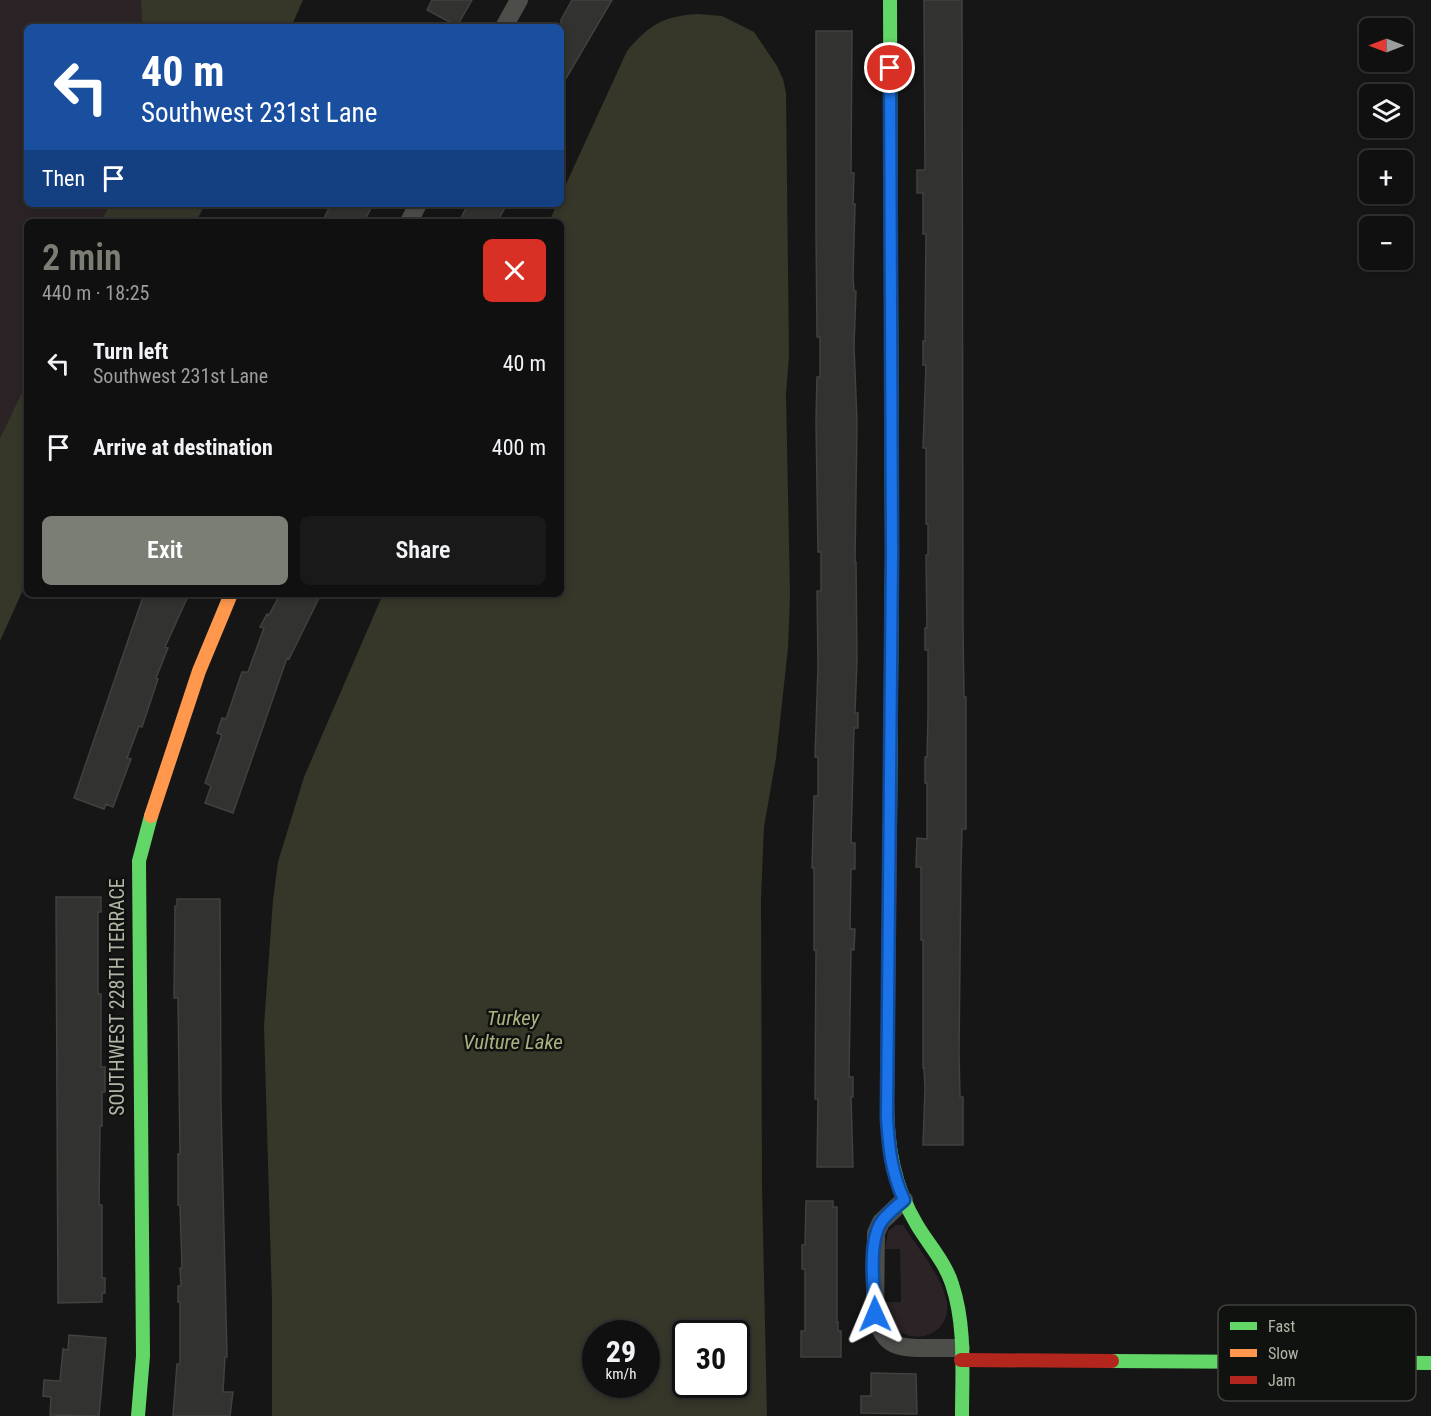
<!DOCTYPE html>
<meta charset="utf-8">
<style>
:root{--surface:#101010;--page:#191919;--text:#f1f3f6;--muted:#9c9d9f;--line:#303030;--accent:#7b7e74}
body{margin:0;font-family:"Roboto Condensed",sans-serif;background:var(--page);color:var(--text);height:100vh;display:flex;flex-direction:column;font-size:22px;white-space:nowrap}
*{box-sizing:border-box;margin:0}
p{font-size:20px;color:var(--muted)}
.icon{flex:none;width:33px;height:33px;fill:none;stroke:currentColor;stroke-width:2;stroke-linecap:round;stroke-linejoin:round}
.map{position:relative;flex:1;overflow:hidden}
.panel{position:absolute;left:24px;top:219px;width:540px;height:378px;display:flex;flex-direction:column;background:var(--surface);border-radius:9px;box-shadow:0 3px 9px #0003,0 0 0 2px var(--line)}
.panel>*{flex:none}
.guide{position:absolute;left:24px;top:24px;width:540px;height:183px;border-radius:9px;box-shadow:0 3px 9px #0003,0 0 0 2px var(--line);background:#1a4fa0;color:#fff;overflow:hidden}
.needle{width:39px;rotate:270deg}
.fabs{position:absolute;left:1359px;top:18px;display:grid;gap:12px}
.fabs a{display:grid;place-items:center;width:54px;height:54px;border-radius:9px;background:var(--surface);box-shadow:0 3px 9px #0003,0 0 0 2px var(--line);font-size:30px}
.speed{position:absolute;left:582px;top:1320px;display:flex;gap:12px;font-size:30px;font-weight:700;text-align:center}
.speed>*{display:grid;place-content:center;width:78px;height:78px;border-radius:50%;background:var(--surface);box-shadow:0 3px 9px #0003,0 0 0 2px var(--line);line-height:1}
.speed small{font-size:15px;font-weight:400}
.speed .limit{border:3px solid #111;border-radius:9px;background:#fff;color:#111}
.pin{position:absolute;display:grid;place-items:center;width:51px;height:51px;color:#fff;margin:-26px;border:3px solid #fff;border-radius:50%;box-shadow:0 2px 6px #0007}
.me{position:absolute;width:66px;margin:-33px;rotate:359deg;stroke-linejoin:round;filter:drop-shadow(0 0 4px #0008)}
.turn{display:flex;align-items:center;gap:21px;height:126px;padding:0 18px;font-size:27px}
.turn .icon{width:78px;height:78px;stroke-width:2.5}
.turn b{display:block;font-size:42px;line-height:51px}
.then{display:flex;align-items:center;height:57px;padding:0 18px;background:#0003;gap:12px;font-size:22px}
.round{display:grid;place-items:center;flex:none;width:63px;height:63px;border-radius:9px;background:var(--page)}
.head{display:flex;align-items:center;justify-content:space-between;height:102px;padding:0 18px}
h1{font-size:36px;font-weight:600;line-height:45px;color:var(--accent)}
.action{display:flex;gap:12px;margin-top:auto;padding:12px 18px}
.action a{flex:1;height:69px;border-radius:9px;background:var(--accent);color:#fff;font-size:24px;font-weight:600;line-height:69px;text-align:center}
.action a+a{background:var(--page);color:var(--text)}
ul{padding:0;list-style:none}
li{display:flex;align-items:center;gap:18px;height:84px;padding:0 18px}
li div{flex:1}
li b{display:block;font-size:22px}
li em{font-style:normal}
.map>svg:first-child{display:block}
.green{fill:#2b2326}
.water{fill:#363729;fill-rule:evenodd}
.building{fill:#323330;stroke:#40423e;stroke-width:1.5}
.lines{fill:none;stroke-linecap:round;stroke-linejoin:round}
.street{stroke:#4d4e4a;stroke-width:18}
.fast{stroke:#63d668;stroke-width:14}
.slow{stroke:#ff974d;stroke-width:14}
.jam{stroke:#b3261e;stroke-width:14}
.route-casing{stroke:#114b97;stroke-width:15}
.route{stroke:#1a73e8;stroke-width:10}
.labels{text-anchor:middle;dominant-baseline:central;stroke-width:5;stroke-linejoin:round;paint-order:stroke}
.street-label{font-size:20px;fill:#b2b6a7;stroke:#101210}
.water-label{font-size:21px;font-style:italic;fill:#acb07f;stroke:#101210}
.key{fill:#101210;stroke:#41433d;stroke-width:1.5}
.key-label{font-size:16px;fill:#b2b6a7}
</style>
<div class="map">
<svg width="1431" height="1416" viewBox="0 0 1431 1416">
<rect width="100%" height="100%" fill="#161616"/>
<!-- green -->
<path class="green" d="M 0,0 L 141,0 L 142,27 L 27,27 L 27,204 L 110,204 L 101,222 L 27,222 L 27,382 L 0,438 Z
M 896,1225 L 903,1225 C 917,1247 943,1277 947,1303 C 952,1342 890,1354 886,1302 L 901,1302 L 900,1249 L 885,1249 L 888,1231 Z"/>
<!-- water -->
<path class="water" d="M 141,0 L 303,0 L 291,27 L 142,27 Z
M 698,14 L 722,16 L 754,32 L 777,66 L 783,79 L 786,93 L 789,356 L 786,393 L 790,596 L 788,648 L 776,758 L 764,827 L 761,899 L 762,1185 L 767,1416 L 272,1416 L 272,1300 L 264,1026 L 273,900 L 278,862 L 304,777 L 383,594 L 561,594 L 561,222 L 549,222 L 557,204 L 561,204 L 561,195 L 627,51 C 649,25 663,16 698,14 ZM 596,1334 L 646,1334 L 646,1384 L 596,1384 ZM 686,1334 L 736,1334 L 736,1384 L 686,1384 Z
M 110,204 L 205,204 L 196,222 L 101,222 Z
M 27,382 L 27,581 L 0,641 L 0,438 Z"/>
<!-- building -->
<path class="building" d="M 432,0 L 472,0 L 457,26 L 427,10 Z
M 572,0 L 612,0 L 561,87 L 561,20 Z
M 924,0 L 962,0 L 963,628 L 964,697 L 966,697 L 966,829 L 962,829 L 961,867 L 959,1054 L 960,1097 L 963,1097 L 963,1145 L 923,1145 L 925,1089 L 924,1068 L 923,1068 L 923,940 L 921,940 L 921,867 L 916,867 L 917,838 L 927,839 L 927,783 L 925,783 L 925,757 L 927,757 L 928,715 L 928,650 L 925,650 L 925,628 L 927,628 L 926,555 L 928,555 L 928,524 L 926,524 L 926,448 L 923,448 L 926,365 L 923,365 L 923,341 L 925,341 L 926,234 L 923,234 L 923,193 L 917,193 L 917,170 L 925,170 Z
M 816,31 L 852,31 L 851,173 L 854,173 L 853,204 L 855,204 L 853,277 L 854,291 L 856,291 L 854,346 L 857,422 L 855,562 L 856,562 L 857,660 L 855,713 L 858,713 L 858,728 L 854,728 L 851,843 L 855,843 L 855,869 L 851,869 L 850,929 L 855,929 L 854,950 L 851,949 L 849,1077 L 853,1077 L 853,1097 L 851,1097 L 853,1167 L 817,1167 L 818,1099 L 815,1099 L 816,950 L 814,950 L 814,868 L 812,868 L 814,796 L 818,796 L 818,757 L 815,757 L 818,667 L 817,591 L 821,591 L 821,552 L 818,552 L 816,421 L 817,377 L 820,377 L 820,337 L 817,337 L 816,228 Z
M 331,204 L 373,204 L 364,222 L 322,222 Z
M 468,204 L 507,204 L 497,222 L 459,222 Z
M 144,594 L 189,594 L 165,647 L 168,648 L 156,678 L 158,679 L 142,727 L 139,726 L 127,758 L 131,759 L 113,807 L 106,804 L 104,809 L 74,798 Z
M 280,594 L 321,594 L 289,659 L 287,658 L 233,813 L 205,803 L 211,786 L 205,783 L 222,735 L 217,733 L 222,718 L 226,719 L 242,672 L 248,672 L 264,628 L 260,627 L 267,614 L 269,615 Z
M 56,897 L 101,897 L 101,912 L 98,912 L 98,994 L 101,994 L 101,1067 L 105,1067 L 105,1092 L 102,1092 L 102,1126 L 100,1126 L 99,1205 L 102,1205 L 102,1278 L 105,1278 L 105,1293 L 102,1293 L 102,1302 L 58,1303 Z
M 177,899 L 220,899 L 221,1106 L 227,1357 L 225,1357 L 223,1392 L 233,1392 L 230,1416 L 173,1416 L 177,1364 L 180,1364 L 180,1302 L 178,1302 L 178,1286 L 181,1286 L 180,1268 L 182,1268 L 180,1205 L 178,1205 L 178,1154 L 180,1154 L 178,998 L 174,998 L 175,906 L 177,906 Z
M 806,1201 L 833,1201 L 833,1207 L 837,1207 L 837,1322 L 838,1322 L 838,1331 L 841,1331 L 841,1357 L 801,1357 L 801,1331 L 805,1331 L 805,1269 L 802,1269 L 802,1245 L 805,1245 Z
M 69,1335 L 106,1338 L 99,1416 L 50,1415 L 51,1397 L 43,1396 L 44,1380 L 60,1381 L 63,1349 L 68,1350 Z
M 871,1373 L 916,1374 L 917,1414 L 861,1413 L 861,1396 L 871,1396 Z"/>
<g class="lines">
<!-- street -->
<path class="street" d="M 504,27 L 519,0
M 409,222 L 418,204
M 904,1200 L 881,1222 L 876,1233 L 875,1314 C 883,1344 894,1348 923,1348 C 936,1348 949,1348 961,1348"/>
<!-- fast -->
<path class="fast" d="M 890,830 L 892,553 L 890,0
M 887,1102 C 887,1146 894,1187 917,1225 C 929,1245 945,1262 952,1284 C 966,1326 962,1372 962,1416
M 1112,1361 L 1431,1363
M 138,1416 L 143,1356 L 139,861 L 151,816"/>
<!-- slow -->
<path class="slow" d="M 151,816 L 199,671 L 231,594"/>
<!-- jam -->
<path class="jam" d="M 887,1102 L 890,830
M 961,1360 L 1112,1361"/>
</g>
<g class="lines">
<!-- route casing -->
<g class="route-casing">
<path id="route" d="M 875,1314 C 874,1290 868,1245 880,1224 C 886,1214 896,1207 904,1200 C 891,1171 889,1149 887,1118 L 892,553 L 890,68"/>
</g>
<!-- route -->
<use href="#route" class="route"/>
</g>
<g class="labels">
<!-- street labels -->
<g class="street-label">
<text transform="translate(117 997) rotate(-90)">SOUTHWEST 228TH TERRACE</text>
</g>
<!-- water labels -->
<g class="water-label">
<text x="513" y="1018">Turkey<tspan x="513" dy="24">Vulture Lake</tspan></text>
</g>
</g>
<!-- legend -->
<rect x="1218" y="1305" width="198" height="96" rx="9" class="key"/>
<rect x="1230" y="1322" width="27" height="8" fill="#63d668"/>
<rect x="1230" y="1349" width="27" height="8" fill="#ff974d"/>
<rect x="1230" y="1376" width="27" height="8" fill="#b3261e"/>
<g class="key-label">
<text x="1268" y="1332">Fast</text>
<text x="1268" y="1359">Slow</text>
<text x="1268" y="1386">Jam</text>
</g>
</svg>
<div class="fabs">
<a><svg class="needle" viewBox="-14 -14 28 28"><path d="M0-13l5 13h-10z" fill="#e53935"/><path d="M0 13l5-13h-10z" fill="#9c9d9f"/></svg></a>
<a><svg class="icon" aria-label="layers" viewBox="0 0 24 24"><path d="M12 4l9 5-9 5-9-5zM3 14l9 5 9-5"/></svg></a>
<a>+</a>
<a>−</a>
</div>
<div class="speed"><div>29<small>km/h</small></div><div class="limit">30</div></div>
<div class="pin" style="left:890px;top:68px;background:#d93025"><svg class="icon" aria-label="arrive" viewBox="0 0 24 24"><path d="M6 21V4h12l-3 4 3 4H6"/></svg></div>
<svg class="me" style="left:875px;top:1314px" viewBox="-20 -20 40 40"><path d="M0-17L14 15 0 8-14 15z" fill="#1a73e8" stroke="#fff" stroke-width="4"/></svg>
<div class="guide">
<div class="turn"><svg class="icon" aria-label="left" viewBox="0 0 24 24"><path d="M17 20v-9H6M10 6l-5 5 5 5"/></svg><div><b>40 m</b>Southwest 231st Lane</div></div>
<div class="then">Then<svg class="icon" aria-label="arrive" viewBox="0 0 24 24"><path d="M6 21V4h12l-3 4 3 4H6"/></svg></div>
</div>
<section class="panel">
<div class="head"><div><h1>2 min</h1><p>440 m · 18:25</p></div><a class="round" style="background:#d93025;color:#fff"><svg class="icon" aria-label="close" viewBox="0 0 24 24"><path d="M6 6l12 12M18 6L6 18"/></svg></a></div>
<ul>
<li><svg class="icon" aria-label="left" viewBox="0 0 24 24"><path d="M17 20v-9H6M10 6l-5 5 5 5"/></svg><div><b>Turn left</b><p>Southwest 231st Lane</p></div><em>40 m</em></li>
<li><svg class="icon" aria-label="arrive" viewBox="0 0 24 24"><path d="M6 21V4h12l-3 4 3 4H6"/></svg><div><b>Arrive at destination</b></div><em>400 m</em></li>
</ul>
<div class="action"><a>Exit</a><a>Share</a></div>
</section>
</div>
